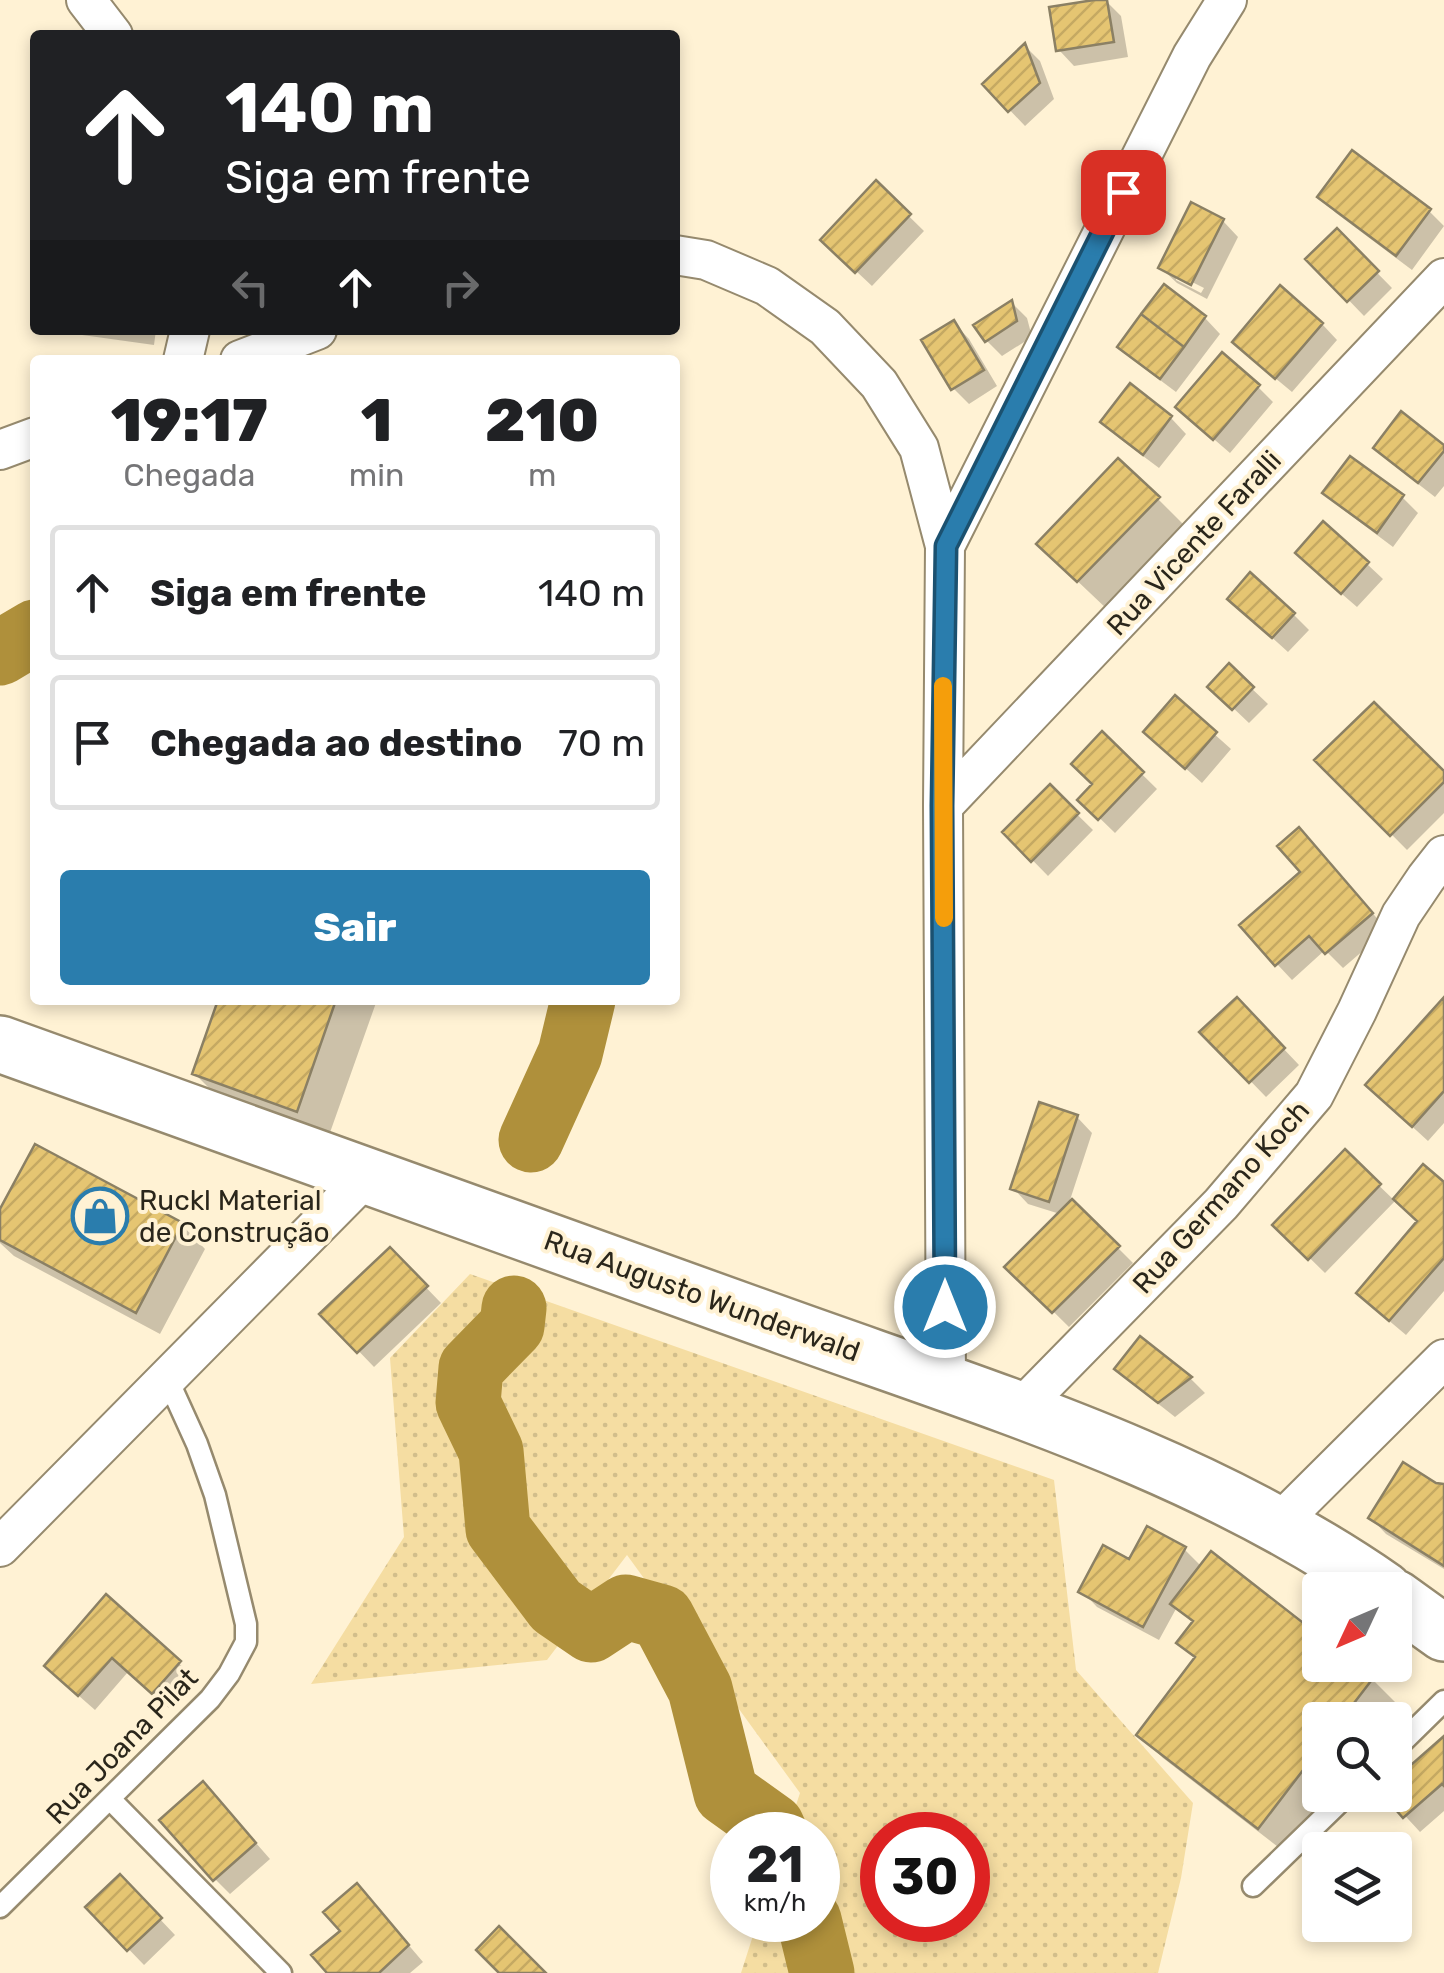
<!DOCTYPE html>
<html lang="pt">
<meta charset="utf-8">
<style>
:root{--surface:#fff;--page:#f2f2f2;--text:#202124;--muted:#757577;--line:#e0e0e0;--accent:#2a7dad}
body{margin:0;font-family:Rubik,sans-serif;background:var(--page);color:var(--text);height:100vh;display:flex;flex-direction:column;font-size:38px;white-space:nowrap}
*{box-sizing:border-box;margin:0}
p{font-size:32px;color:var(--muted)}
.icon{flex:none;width:55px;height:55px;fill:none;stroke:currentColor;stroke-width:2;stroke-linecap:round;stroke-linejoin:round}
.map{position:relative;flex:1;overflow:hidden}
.drawer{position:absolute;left:30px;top:355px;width:650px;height:650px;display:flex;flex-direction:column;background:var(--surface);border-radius:10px;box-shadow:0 5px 15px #0003}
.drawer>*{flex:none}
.hud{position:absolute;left:30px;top:30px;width:650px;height:305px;border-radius:10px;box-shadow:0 5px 15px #0003;background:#202124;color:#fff;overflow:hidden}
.needle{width:65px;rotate:226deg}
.fabs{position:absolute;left:1302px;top:1572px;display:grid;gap:20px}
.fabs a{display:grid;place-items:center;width:110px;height:110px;border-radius:10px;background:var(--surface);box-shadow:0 5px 15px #0003;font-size:50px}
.speed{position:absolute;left:710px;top:1812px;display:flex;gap:20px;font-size:50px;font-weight:700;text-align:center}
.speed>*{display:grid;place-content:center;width:130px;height:130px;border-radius:50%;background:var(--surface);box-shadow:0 5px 15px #0003;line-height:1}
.speed small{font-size:25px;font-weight:400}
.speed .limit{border:15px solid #d22;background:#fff;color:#111}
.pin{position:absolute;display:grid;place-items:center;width:85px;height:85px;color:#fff;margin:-42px;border-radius:20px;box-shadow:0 5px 15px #0006}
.me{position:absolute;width:110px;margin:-55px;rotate:0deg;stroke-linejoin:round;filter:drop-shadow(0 0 8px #0008)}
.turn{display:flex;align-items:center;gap:35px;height:210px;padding:0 30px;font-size:45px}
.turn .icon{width:130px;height:130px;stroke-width:2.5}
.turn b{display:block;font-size:70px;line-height:85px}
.lanes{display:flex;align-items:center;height:95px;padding:0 30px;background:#0003;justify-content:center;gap:50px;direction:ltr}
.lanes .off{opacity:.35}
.eta{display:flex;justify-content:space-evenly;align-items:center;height:170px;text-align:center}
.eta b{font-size:60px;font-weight:800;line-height:70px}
.cta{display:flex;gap:20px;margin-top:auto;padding:20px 30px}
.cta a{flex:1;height:115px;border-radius:10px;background:var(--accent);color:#fff;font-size:40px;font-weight:800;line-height:115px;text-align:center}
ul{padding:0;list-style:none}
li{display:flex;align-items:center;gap:30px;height:135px;margin:0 20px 15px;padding:0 10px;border:5px solid var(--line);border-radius:10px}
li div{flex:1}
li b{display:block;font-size:38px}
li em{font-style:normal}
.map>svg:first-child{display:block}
.grass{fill:url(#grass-dots);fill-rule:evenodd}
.shadow{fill:#0003;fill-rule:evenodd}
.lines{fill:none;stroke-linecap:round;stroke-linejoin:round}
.river{stroke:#af903b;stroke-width:65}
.building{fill:url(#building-hatch);stroke:#8b8064;stroke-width:2.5}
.service-casing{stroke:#968a6e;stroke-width:25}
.minor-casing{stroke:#968a6e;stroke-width:42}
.secondary-casing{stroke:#968a6e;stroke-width:60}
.service{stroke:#fff;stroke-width:20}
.minor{stroke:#fff;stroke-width:38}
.secondary{stroke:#fff;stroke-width:55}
.route-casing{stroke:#1b5170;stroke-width:25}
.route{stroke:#2a7dad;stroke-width:18}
.slow{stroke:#f59e0b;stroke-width:18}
.labels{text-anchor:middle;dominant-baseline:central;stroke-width:8;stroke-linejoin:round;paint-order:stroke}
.street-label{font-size:28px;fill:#2a261b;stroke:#fff2d4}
.poi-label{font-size:28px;fill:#2a261b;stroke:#fff2d4;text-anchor:start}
</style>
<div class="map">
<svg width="1444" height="1973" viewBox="0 0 1444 1973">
<defs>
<pattern id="grass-dots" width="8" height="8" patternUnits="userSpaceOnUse" patternTransform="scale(2.5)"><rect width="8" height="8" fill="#f5dda2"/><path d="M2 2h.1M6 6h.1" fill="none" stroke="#d2be8b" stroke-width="1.8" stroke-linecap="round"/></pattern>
<pattern id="building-hatch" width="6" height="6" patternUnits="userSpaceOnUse" patternTransform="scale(2.5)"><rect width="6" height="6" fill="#e5c572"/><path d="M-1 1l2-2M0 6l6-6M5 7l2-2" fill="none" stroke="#c5a962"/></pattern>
</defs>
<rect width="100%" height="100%" fill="#fff2d4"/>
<!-- grass -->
<path class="grass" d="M 470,1274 L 1054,1480 L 1076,1670 L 1193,1803 L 1181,1878 L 1158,1973 L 741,1973 L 758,1920 L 818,1920 L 818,1835 L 786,1835 L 800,1793 L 627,1555 L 547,1660 L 311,1684 L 404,1537 L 390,1358 ZM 882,1835 L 968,1835 L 968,1920 L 882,1920 Z"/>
<!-- shadow -->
<path class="shadow" d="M 1106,1 L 1121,16 L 1128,57 L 1074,66 L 1059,50 Z
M 1025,46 L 1040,61 L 1054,99 L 1025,126 L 985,84 Z
M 1352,154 L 1429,211 L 1444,226 L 1412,270 L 1336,213 L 1320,197 Z
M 876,184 L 924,231 L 872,286 L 823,240 Z
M 1192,205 L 1223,221 L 1238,237 L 1207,299 L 1177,283 L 1161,268 ZM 1176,274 L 1204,288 L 1201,293 L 1176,280 Z
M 1337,232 L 1392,288 L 1364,316 L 1309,259 Z
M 1164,287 L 1205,318 L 1220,334 L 1176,392 L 1136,362 L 1120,346 Z
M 1012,303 L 1027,318 L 1032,337 L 1002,356 L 987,341 Z
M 954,323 L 969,339 L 997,386 L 969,404 L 953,388 Z
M 1322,324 L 1337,340 L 1292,392 L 1250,357 Z
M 71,330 L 156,330 L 154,345 L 75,334 Z
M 1130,387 L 1171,418 L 1186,434 L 1159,468 L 1119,438 L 1104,422 Z
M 1258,387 L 1273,402 L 1230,453 L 1194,422 Z
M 1376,448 L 1444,448 L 1444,486 L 1435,497 L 1391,463 Z
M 1325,493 L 1402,497 L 1418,513 L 1393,547 L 1341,508 Z
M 1158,499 L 1188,529 L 1109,611 L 1070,574 Z
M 1367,564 L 1383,579 L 1357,607 L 1313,569 Z
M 1246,614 L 1293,614 L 1309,630 L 1288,652 Z
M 1229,667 L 1268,704 L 1249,723 L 1211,687 Z
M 1175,699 L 1231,749 L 1202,783 L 1162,747 Z
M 1102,735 L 1157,789 L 1115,833 L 1081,800 L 1095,784 Z
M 1318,760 L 1444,775 L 1444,813 L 1407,850 Z
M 1050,788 L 1093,830 L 1048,876 L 1005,832 Z
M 1315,846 L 1387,930 L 1343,968 L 1325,950 L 1292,980 L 1277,964 L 1303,873 Z
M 221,1000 L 377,1000 L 327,1141 L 226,1105 L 195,1074 Z
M 1237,1000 L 1299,1065 L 1266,1097 L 1203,1032 Z
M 1444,1000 L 1444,1123 L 1428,1141 L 1383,1100 Z
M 1077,1117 L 1092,1133 L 1070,1200 L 1133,1263 L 1069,1327 L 1008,1267 L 1060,1214 L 1028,1204 L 1013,1188 Z
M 36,1147 L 182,1225 L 205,1249 L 160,1334 L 14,1256 L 0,1243 L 0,1214 Z
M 1345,1153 L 1395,1201 L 1325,1273 L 1276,1225 Z
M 1444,1186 L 1444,1291 L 1406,1335 L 1374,1308 L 1420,1222 Z
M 390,1250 L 441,1303 L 374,1367 L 323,1314 Z
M 1141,1340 L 1190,1378 L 1205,1393 L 1175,1417 L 1133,1384 L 1118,1369 Z
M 1435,1485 L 1444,1486 L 1444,1569 L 1386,1534 L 1371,1518 Z
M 1184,1549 L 1202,1567 L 1320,1639 L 1320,1665 L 1354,1665 L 1372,1679 L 1396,1703 L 1382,1720 L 1320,1720 L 1320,1795 L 1325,1795 L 1282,1850 L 1163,1758 L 1139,1734 L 1197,1660 L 1180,1643 L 1194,1624 L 1177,1607 L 1159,1640 L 1097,1607 L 1082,1591 L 1130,1563 Z
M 106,1598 L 195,1678 L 169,1708 L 128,1672 L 95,1710 L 62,1681 Z
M 1444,1740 L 1444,1811 L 1420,1832 L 1386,1795 L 1395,1795 L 1395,1782 Z
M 218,1800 L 270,1859 L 230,1894 L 215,1879 Z
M 120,1877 L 175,1935 L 144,1965 L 88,1907 Z
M 372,1902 L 423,1962 L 410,1973 L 330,1973 Z"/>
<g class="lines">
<!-- river -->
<path class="river" d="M 0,653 L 35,632
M 531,1140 L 570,1054 L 583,1000
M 514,1308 L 512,1326 L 471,1368 L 468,1403 L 491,1451 L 498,1529 L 556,1606 L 591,1630 L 626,1607 L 662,1617 L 700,1689 L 726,1793 L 772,1826 L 776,1835
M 809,1920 L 822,1973"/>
</g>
<!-- building -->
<path class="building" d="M 1094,0 L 1107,0 L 1114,42 L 1056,51 L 1049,7 Z
M 1025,43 L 1040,83 L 1008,112 L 982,84 Z
M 1352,150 L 1431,209 L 1396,256 L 1317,197 Z
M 876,180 L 911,214 L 855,273 L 820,240 Z
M 1191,202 L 1224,219 L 1191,285 L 1158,268 Z
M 1337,228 L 1379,271 L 1347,302 L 1305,259 Z
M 1164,284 L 1206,316 L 1184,347 L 1141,314 Z
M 1280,285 L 1323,323 L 1275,379 L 1232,342 Z
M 1012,300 L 1017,321 L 985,342 L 973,325 Z
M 1141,314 L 1184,347 L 1160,379 L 1117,347 Z
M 954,320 L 984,370 L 951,390 L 921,340 Z
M 1222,352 L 1260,385 L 1213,440 L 1175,407 Z
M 1130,383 L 1172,416 L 1143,455 L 1100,422 Z
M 1401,411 L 1444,445 L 1444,451 L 1418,483 L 1373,448 Z
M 1350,456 L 1404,495 L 1377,533 L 1322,493 Z
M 1118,458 L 1160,497 L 1077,582 L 1036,544 Z
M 1323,521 L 1369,562 L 1341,594 L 1295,553 Z
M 1250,572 L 1295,613 L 1272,638 L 1227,599 Z
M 1229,663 L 1254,687 L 1232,710 L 1207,687 Z
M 1175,695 L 1217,732 L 1185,769 L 1143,732 Z
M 1374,702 L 1444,771 L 1444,782 L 1390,836 L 1314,760 Z
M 1102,731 L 1144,772 L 1098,820 L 1077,800 L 1092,784 L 1071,764 Z
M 1050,784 L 1079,813 L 1031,862 L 1002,832 Z
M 1299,827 L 1373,913 L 1325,954 L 1309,936 L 1275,966 L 1239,925 L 1300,872 L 1277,846 Z
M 1237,997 L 1285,1048 L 1249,1083 L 1199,1032 Z
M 1444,997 L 1444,1091 L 1412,1127 L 1365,1085 Z
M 218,1000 L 336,1000 L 297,1112 L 192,1074 Z
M 1039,1102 L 1078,1115 L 1049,1202 L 1010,1189 Z
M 35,1144 L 183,1223 L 136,1313 L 0,1240 L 0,1209 Z
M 1345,1149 L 1381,1184 L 1308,1260 L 1272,1225 Z
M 1423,1164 L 1444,1182 L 1444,1258 L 1389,1321 L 1356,1293 L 1417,1221 L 1393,1199 Z
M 1072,1199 L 1120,1246 L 1052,1313 L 1004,1267 Z
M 390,1247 L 428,1286 L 357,1353 L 319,1314 Z
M 1140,1336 L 1192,1377 L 1158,1403 L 1114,1369 Z
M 1403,1462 L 1436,1483 L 1444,1484 L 1444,1566 L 1368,1518 Z
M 1147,1526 L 1186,1547 L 1143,1627 L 1078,1592 L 1103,1545 L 1129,1559 Z
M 1211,1551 L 1320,1636 L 1320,1665 L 1358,1665 L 1374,1677 L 1341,1720 L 1320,1720 L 1320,1748 L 1258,1829 L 1136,1735 L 1195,1657 L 1176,1643 L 1193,1621 L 1170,1604 Z
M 106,1594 L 181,1661 L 152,1694 L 112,1658 L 78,1696 L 44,1666 Z
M 1444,1736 L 1444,1786 L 1442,1784 L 1403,1818 L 1383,1795 L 1395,1795 L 1395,1779 Z
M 203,1781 L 256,1843 L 213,1881 L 159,1820 Z
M 120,1874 L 162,1918 L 127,1951 L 85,1907 Z
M 357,1883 L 409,1945 L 379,1973 L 327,1973 L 311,1955 L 340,1931 L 323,1912 Z
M 499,1926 L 546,1973 L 499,1973 L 476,1950 Z"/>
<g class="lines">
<!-- service casing -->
<g class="service-casing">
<path id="service" d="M 1395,1749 L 1444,1701
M 110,1799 L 281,1973
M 1253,1886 L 1347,1795
M 0,1907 L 210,1699 L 229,1674 L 246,1642 L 246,1624 L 215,1495 L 197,1444 L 167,1378"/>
</g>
<!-- minor casing -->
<g class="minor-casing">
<path id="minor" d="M 86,0 L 113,35
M 675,255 L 706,260 L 767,286 L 825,327 L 879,384 L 919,448 L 945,546 L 943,806 L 946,1384
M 183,360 L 190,330
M 240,360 L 317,330
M 0,450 L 35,437
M 945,546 L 1192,56 L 1227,0
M 943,806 L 1444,278
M 1020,1409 L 1221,1204 L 1314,1095 L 1357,1011 L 1401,915 L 1426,878 L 1444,855
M 1278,1524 L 1444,1359
M 0,1547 L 366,1177"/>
</g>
<!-- secondary casing -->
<g class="secondary-casing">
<path id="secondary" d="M 0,1044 C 261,1138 522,1232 784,1326 C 990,1400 1203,1464 1384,1590
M 1395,1598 L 1444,1633"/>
</g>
<!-- service -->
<use href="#service" class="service"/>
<!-- minor -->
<use href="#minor" class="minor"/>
<!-- secondary -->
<use href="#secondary" class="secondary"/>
</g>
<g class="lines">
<!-- route casing -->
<g class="route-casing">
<path id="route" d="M 945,1307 L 942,806 L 946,546 L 1123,192"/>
</g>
<!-- route -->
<use href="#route" class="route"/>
<!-- slow -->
<path class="slow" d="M 943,686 L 944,918"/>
</g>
<!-- icons -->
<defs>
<g id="shop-ring" transform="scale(2.875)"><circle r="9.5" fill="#fff2d4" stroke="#2a7dad" stroke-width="1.5"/><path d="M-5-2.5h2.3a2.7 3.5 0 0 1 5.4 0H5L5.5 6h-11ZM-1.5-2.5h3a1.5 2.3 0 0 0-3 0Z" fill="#2a7dad"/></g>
</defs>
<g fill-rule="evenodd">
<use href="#shop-ring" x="100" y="1216"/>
</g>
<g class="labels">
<!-- street labels -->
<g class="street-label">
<text transform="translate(1194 543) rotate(-47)">Rua Vicente Faralli</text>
<text transform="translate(1221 1197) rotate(-48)">Rua Germano Koch</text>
<text transform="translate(702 1296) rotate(20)">Rua Augusto Wunderwald</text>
<text transform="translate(122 1746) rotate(-46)">Rua Joana Pilat</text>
</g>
<!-- poi labels -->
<g class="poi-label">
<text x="139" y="1200">Ruckl Material<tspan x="139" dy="32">de Construção</tspan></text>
</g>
</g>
</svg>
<div class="fabs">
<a><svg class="needle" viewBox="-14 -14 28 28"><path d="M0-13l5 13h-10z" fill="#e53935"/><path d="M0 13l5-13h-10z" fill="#757577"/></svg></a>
<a><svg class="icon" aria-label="search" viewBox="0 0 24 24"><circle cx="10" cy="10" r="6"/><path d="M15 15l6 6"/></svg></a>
<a><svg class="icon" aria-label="layers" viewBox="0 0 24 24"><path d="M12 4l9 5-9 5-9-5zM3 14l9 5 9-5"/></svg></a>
</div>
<div class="speed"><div>21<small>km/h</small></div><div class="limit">30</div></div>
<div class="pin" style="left:1123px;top:192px;background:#d93025"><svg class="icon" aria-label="arrive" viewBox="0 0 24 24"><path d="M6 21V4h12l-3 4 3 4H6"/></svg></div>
<svg class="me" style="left:945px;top:1307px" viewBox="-20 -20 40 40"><circle r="17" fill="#2a7dad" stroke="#fff" stroke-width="3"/><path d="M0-11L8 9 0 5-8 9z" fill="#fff"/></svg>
<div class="hud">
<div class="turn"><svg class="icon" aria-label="ahead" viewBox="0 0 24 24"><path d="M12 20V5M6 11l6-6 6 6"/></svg><div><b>140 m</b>Siga em frente</div></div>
<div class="lanes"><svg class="icon off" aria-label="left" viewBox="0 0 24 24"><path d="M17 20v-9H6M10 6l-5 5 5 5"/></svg><svg class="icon" aria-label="ahead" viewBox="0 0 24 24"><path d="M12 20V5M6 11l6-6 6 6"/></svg><svg class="icon off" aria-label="right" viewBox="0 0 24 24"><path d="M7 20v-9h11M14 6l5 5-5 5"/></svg></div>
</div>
<section class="drawer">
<div class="eta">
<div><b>19:17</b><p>Chegada</p></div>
<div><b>1</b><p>min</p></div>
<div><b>210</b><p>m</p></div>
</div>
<ul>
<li><svg class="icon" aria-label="ahead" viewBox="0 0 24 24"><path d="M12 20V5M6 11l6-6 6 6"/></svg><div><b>Siga em frente</b></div><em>140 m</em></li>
<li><svg class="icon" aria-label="arrive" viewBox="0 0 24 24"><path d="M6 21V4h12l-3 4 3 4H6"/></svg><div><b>Chegada ao destino</b></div><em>70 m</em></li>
</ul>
<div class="cta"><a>Sair</a></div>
</section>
</div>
